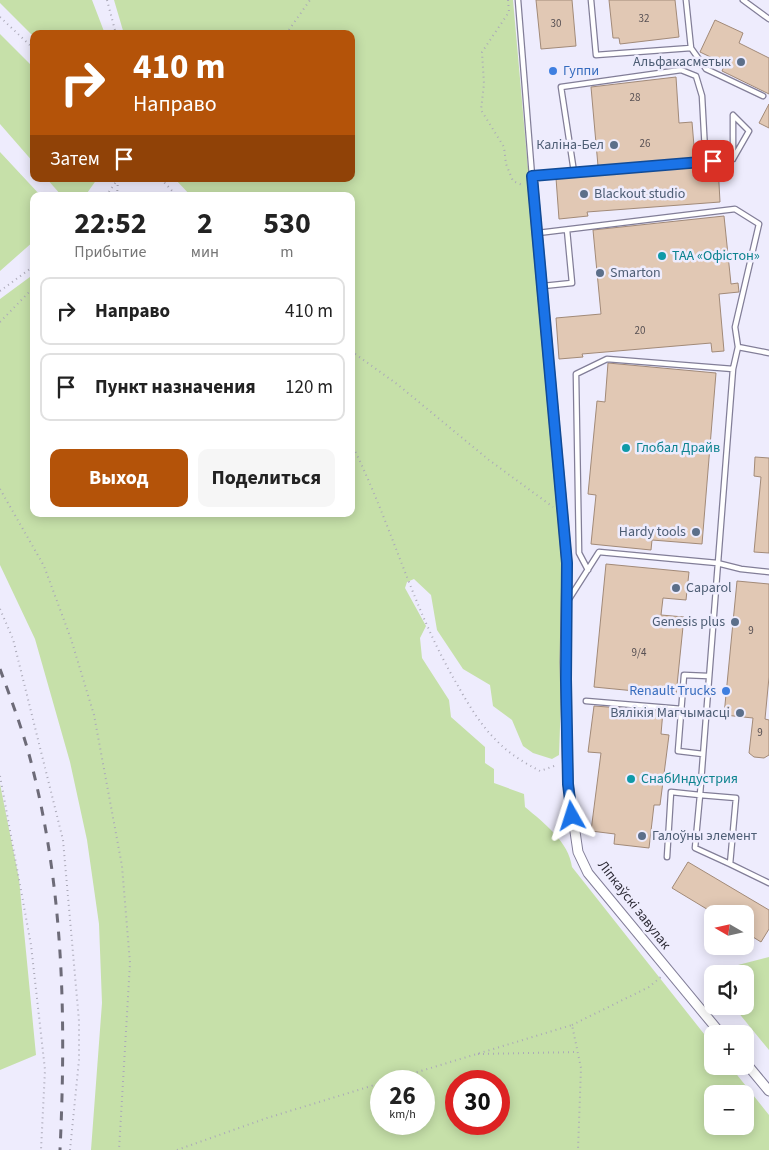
<!DOCTYPE html>
<html lang="ru">
<meta charset="utf-8">
<style>
:root{--surface:#fff;--page:#f6f6f6;--text:#222;--muted:#767676;--line:#e0e0e0;--accent:#b45309}
body{margin:0;font-family:"Source Sans 3",sans-serif;background:var(--page);color:var(--text);height:100vh;display:flex;flex-direction:column;font-size:19px;white-space:nowrap}
*{box-sizing:border-box;margin:0}
p{font-size:16px;color:var(--muted)}
.icon{flex:none;width:28px;height:28px;fill:none;stroke:currentColor;stroke-width:2;stroke-linecap:round;stroke-linejoin:round}
.map{position:relative;flex:1;overflow:hidden}
.panel{position:absolute;left:30px;top:192px;width:325px;height:325px;display:flex;flex-direction:column;background:var(--surface);border-radius:10px;box-shadow:0 2px 12px #0003}
.panel>*{flex:none}
.guide{position:absolute;left:30px;top:30px;width:325px;height:152px;border-radius:10px;box-shadow:0 2px 12px #0003;background:#b45309;color:#fff;overflow:hidden}
.needle{width:32px;rotate:279deg}
.fabs{position:absolute;left:704px;top:905px;display:grid;gap:10px}
.fabs a{display:grid;place-items:center;width:50px;height:50px;border-radius:10px;background:var(--surface);box-shadow:0 2px 12px #0003;font-size:25px}
.speed{position:absolute;left:370px;top:1070px;display:flex;gap:10px;font-size:25px;font-weight:700;text-align:center}
.speed>*{display:grid;place-content:center;width:65px;height:65px;border-radius:50%;background:var(--surface);box-shadow:0 2px 12px #0003;line-height:1}
.speed small{font-size:12px;font-weight:400}
.speed .limit{border:8px solid #d22;background:#fff;color:#111}
.pin{position:absolute;display:grid;place-items:center;width:42px;height:42px;color:#fff;margin:-21px;border-radius:10px;box-shadow:0 2px 8px #0006}
.me{position:absolute;width:55px;margin:-28px;rotate:354deg;stroke-linejoin:round;filter:drop-shadow(0 0 4px #0008)}
.turn{display:flex;align-items:center;gap:18px;height:105px;padding:0 20px;font-size:22px}
.turn .icon{width:65px;height:65px;stroke-width:2.5}
.turn b{display:block;font-size:35px;line-height:42px}
.then{display:flex;align-items:center;height:48px;padding:0 20px;background:#0003;gap:10px;font-size:19px}
.eta{display:flex;justify-content:space-evenly;align-items:center;height:85px;text-align:center}
.eta b{font-size:30px;font-weight:700;line-height:35px}
.primary-button{display:flex;gap:10px;margin-top:auto;padding:10px 20px}
.primary-button a{flex:1;height:58px;border-radius:10px;background:var(--accent);color:#fff;font-size:20px;font-weight:700;line-height:58px;text-align:center}
.primary-button a+a{background:var(--page);color:var(--text)}
ul{padding:0;list-style:none}
li{display:flex;align-items:center;gap:15px;height:68px;margin:0 10px 8px;padding:0 10px;border:2px solid var(--line);border-radius:10px}
li div{flex:1}
li b{display:block;font-size:19px}
li em{font-style:normal}
.map>svg:first-child{display:block}
.green{fill:#c6e0a9;fill-rule:evenodd}
.building{fill:#e1c8b4;stroke:#a28a78}
.lines{fill:none;stroke-linecap:round;stroke-linejoin:round}
.lane-casing{stroke:#827e98;stroke-width:7}
.street-casing{stroke:#827e98;stroke-width:11}
.path{stroke:#aba9b8;stroke-width:2;stroke-dasharray:1 4;stroke-linecap:butt}
.lane{stroke:#fff;stroke-width:4.5}
.street{stroke:#fff;stroke-width:9}
.rail{stroke:#6d6b78;stroke-width:3;stroke-dasharray:9 9;stroke-linecap:butt}
.route-casing{stroke:#114b97;stroke-width:12}
.route{stroke:#1a73e8;stroke-width:9}
.service-dot{fill:#5c6f8a;stroke:#eeecfd;stroke-width:2}
.shop-dot{fill:#3f7fe0;stroke:#eeecfd;stroke-width:2}
.culture-dot{fill:#0f9aa8;stroke:#eeecfd;stroke-width:2}
.labels{text-anchor:middle;dominant-baseline:central;stroke-width:5;stroke-linejoin:round;paint-order:stroke}
.number-label{font-size:11px;fill:#585154}
.service-label{font-size:14px;fill:#4e5e75;stroke:#eeecfd;text-anchor:end}
.shop-label{font-size:14px;fill:#366cbe;stroke:#eeecfd;text-anchor:start}
.culture-label{font-size:14px;fill:#0d838f;stroke:#eeecfd;text-anchor:start}
.street-label{font-size:14px;fill:#2b2934;stroke:#eeecfd}
</style>
<div class="map">
<svg width="769" height="1150" viewBox="0 0 769 1150">
<rect width="100%" height="100%" fill="#eeecfd"/>
<!-- green -->
<path class="green" d="M 0,0 L 92,0 L 105,34 L 34,34 L 34,37 L 0,3 Z
M 114,0 L 513,0 L 565,585 L 559,755 L 552,759 L 533,753 L 523,746 L 512,720 L 493,706 L 490,685 L 463,669 L 437,630 L 431,595 L 414,579 L 407,582 L 405,588 L 426,626 L 420,638 L 422,658 L 449,700 L 451,717 L 485,747 L 485,763 L 494,769 L 494,783 L 524,794 L 525,807 C 544,823 569,842 572,867 L 712,1044 L 712,1066 L 730,1066 L 769,1115 L 769,1150 L 91,1150 L 102,1003 L 99,924 L 87,840 L 70,762 L 35,639 L 0,565 L 0,299 L 34,274 L 34,514 L 351,514 L 351,196 L 191,196 L 175,179 L 351,179 L 351,34 L 124,34 ZM 381,1081 L 424,1081 L 424,1124 L 381,1124 ZM 456,1081 L 499,1081 L 499,1124 L 456,1124 ZM 712,1094 L 745,1094 L 745,1126 L 712,1126 Z
M 0,34 L 34,68 L 34,163 L 0,124 Z
M 0,152 L 41,196 L 34,196 L 34,241 L 0,271 Z
M 47,179 L 97,179 L 85,196 L 61,195 Z
M 0,784 L 19,879 L 36,1055 L 0,1070 Z
M 769,957 L 769,1050 L 733,1006 L 745,1006 L 745,974 L 715,974 L 715,971 Z"/>
<!-- building -->
<path class="building" d="M 536,0 L 572,0 L 576,46 L 541,49 Z
M 609,0 L 675,0 L 679,37 L 620,44 L 619,38 L 613,38 Z
M 715,20 L 743,33 L 739,43 L 769,58 L 769,94 L 722,71 L 725,64 L 700,52 Z
M 676,77 L 679,123 L 692,122 L 695,158 L 598,166 L 591,87 Z
M 769,104 L 769,128 L 759,123 Z
M 718,165 L 720,202 L 587,212 L 588,216 L 559,219 L 556,178 Z
M 724,216 L 731,284 L 738,283 L 739,292 L 719,294 L 724,351 L 712,352 L 711,343 L 582,354 L 583,357 L 559,359 L 556,318 L 601,314 L 593,230 Z
M 608,363 L 716,373 L 702,544 L 652,540 L 651,550 L 591,544 L 596,495 L 588,494 L 597,401 L 605,402 Z
M 755,457 L 769,458 L 769,553 L 754,552 L 761,477 L 754,476 Z
M 606,564 L 689,572 L 686,600 L 663,598 L 661,615 L 684,617 L 676,695 L 594,687 Z
M 737,581 L 769,584 L 769,677 L 765,719 L 769,720 L 769,755 L 764,758 L 754,757 L 749,753 L 753,718 L 724,715 Z
M 594,706 L 663,711 L 661,734 L 669,735 L 660,805 L 654,805 L 649,848 L 614,844 L 615,834 L 591,831 L 601,753 L 588,752 Z
M 688,862 L 769,910 L 769,929 L 761,942 L 745,932 L 745,914 L 715,914 L 672,888 Z"/>
<g class="lines">
<!-- lane casing -->
<g class="lane-casing">
<path id="lane" d="M 518,0 L 532,176 L 733,159 L 749,131 L 733,115 L 733,159
M 591,0 L 596,55 L 691,48
M 686,0 L 691,48 L 706,69 L 763,96
M 743,0 L 769,19
M 574,172 L 561,87 L 681,70 L 696,76 L 702,96 L 705,151
M 538,233 L 735,209 L 759,224 L 735,327 L 738,347 L 733,369 L 700,795 L 736,798 L 730,864 L 769,883
M 543,286 L 572,283 L 567,230
M 738,347 L 769,353
M 588,570 L 579,553 L 576,374 L 607,359 L 733,369
M 569,599 L 599,552 L 717,563 L 741,569 L 769,572
M 586,701 L 682,709
M 703,754 L 678,751 L 684,675 L 708,676
M 667,857 L 671,792 L 700,795 L 695,848 L 730,864"/>
</g>
<!-- street casing -->
<g class="street-casing">
<path id="street" d="M 532,176 L 567,563 L 565,662 L 568,784 L 578,852 L 588,873 L 721,1034
M 745,1062 L 769,1091"/>
</g>
<!-- path -->
<path class="path" d="M 107,0 L 116,34
M 508,0 L 509,12 L 482,52 L 484,84 L 481,110 L 504,147 L 506,164 L 513,181 L 522,185
M 0,17 L 34,49
M 286,34 L 310,0
M 161,179 L 177,196
M 106,196 L 118,179
M 117,196 L 118,179
M 0,291 L 34,266
M 0,322 L 34,287
M 351,351 L 397,384 L 489,460 L 553,507
M 351,443 C 390,520 411,604 454,679 C 466,700 479,724 497,741 C 509,754 525,763 540,771 L 557,765
M 0,489 L 44,566 L 71,639 L 94,715 L 122,866 L 130,963 L 119,1150
M 0,609 L 13,639 L 63,840 L 79,1021 L 79,1060 L 70,1150
M 0,776 L 31,945 L 45,1070 L 41,1150
M 572,1025 L 649,987 L 662,976
M 478,1054 L 578,1052
M 388,1081 L 572,1025 L 581,1068 L 578,1150
M 177,1150 L 267,1118 L 381,1083"/>
<!-- lane -->
<use href="#lane" class="lane"/>
<!-- street -->
<use href="#street" class="street"/>
<!-- rail -->
<path class="rail" d="M 0,669 C 12,702 25,736 33,770 C 64,895 66,1023 60,1150"/>
</g>
<g class="lines">
<!-- route casing -->
<g class="route-casing">
<path id="route" d="M 572,816 L 568,784 L 566,679 L 567,563 L 532,176 L 713,161"/>
</g>
<!-- route -->
<use href="#route" class="route"/>
</g>
<!-- markers -->
<g class="service-dot">
<circle cx="741" cy="62" r="5"/>
<circle cx="614" cy="145" r="5"/>
<circle cx="584" cy="194" r="5"/>
<circle cx="600" cy="273" r="5"/>
<circle cx="696" cy="532" r="5"/>
<circle cx="676" cy="588" r="5"/>
<circle cx="735" cy="622" r="5"/>
<circle cx="740" cy="713" r="5"/>
<circle cx="642" cy="836" r="5"/>
</g>
<g class="shop-dot">
<circle cx="553" cy="71" r="5"/>
<circle cx="726" cy="691" r="5"/>
</g>
<g class="culture-dot">
<circle cx="662" cy="256" r="5"/>
<circle cx="626" cy="448" r="5"/>
<circle cx="631" cy="779" r="5"/>
</g>
<g class="labels">
<!-- number labels -->
<g class="number-label">
<text x="644" y="18">32</text>
<text x="556" y="23">30</text>
<text x="635" y="97">28</text>
<text x="645" y="143">26</text>
<text x="640" y="330">20</text>
<text x="751" y="630">9</text>
<text x="639" y="652">9/4</text>
<text x="760" y="732">9</text>
</g>
<!-- service labels -->
<g class="service-label">
<text x="731" y="62">Альфакасметык</text>
<text x="604" y="145">Каліна-Бел</text>
<text x="594" y="194" text-anchor="start">Blackout studio</text>
<text x="610" y="273" text-anchor="start">Smarton</text>
<text x="686" y="532">Hardy tools</text>
<text x="686" y="588" text-anchor="start">Caparol</text>
<text x="725" y="622">Genesis plus</text>
<text x="730" y="713">Вялікія Магчымасці</text>
<text x="652" y="836" text-anchor="start">Галоўны элемент</text>
</g>
<!-- shop labels -->
<g class="shop-label">
<text x="563" y="71">Гуппи</text>
<text x="716" y="691" text-anchor="end">Renault Trucks</text>
</g>
<!-- culture labels -->
<g class="culture-label">
<text x="672" y="256">ТАА «Офістон»</text>
<text x="636" y="448">Глобал Драйв</text>
<text x="641" y="779">СнабИндустрия</text>
</g>
<!-- street labels -->
<g class="street-label">
<text transform="translate(634 905) rotate(52)">Ліпкаўскі завулак</text>
</g>
</g>
</svg>
<div class="fabs">
<a><svg class="needle" viewBox="-14 -14 28 28"><path d="M0-13l5 13h-10z" fill="#e53935"/><path d="M0 13l5-13h-10z" fill="#767676"/></svg></a>
<a><svg class="icon" aria-label="sound" viewBox="0 0 24 24"><path d="M4 9h4l5-4v14l-5-4H4zM17 9q2 3 0 6"/></svg></a>
<a>+</a>
<a>−</a>
</div>
<div class="speed"><div>26<small>km/h</small></div><div class="limit">30</div></div>
<div class="pin" style="left:713px;top:161px;background:#d93025"><svg class="icon" aria-label="arrive" viewBox="0 0 24 24"><path d="M6 21V4h12l-3 4 3 4H6"/></svg></div>
<svg class="me" style="left:572px;top:816px" viewBox="-20 -20 40 40"><path d="M0-17L14 15 0 8-14 15z" fill="#1a73e8" stroke="#fff" stroke-width="4"/></svg>
<div class="guide">
<div class="turn"><svg class="icon" aria-label="right" viewBox="0 0 24 24"><path d="M7 20v-9h11M14 6l5 5-5 5"/></svg><div><b>410 m</b>Направо</div></div>
<div class="then">Затем<svg class="icon" aria-label="arrive" viewBox="0 0 24 24"><path d="M6 21V4h12l-3 4 3 4H6"/></svg></div>
</div>
<section class="panel">
<div class="eta">
<div><b>22:52</b><p>Прибытие</p></div>
<div><b>2</b><p>мин</p></div>
<div><b>530</b><p>m</p></div>
</div>
<ul>
<li><svg class="icon" aria-label="right" viewBox="0 0 24 24"><path d="M7 20v-9h11M14 6l5 5-5 5"/></svg><div><b>Направо</b></div><em>410 m</em></li>
<li><svg class="icon" aria-label="arrive" viewBox="0 0 24 24"><path d="M6 21V4h12l-3 4 3 4H6"/></svg><div><b>Пункт назначения</b></div><em>120 m</em></li>
</ul>
<div class="primary-button"><a>Выход</a><a>Поделиться</a></div>
</section>
</div>
